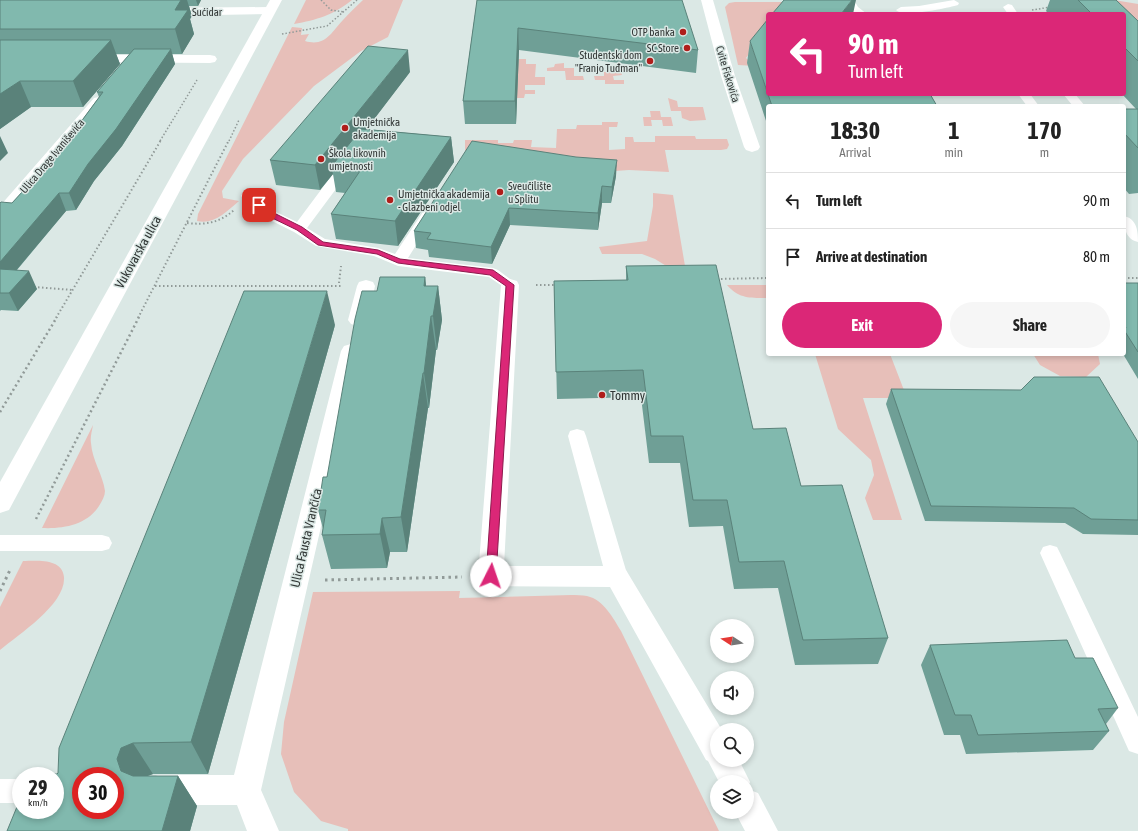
<!DOCTYPE html>
<meta charset="utf-8">
<style>
:root{--surface:#fff;--page:#f6f6f6;--text:#222;--muted:#767676;--line:#e0e0e0;--accent:#db2777}
body{margin:0;font-family:"Asap Condensed",sans-serif;background:var(--page);color:var(--text);height:100vh;display:flex;flex-direction:column;font-size:15px;white-space:nowrap}
*{box-sizing:border-box;margin:0}
p{font-size:13px;color:var(--muted)}
.icon{flex:none;width:22px;height:22px;fill:none;stroke:currentColor;stroke-width:2;stroke-linecap:round;stroke-linejoin:round}
.map{position:relative;flex:1;overflow:hidden}
.side{position:absolute;left:766px;top:104px;width:360px;height:252px;display:flex;flex-direction:column;background:var(--surface);border-radius:4px;box-shadow:0 2px 6px #0003}
.side>*{flex:none}
.guide{position:absolute;left:766px;top:12px;width:360px;height:84px;border-radius:4px;box-shadow:0 2px 6px #0003;background:#db2777;color:#fff;overflow:hidden}
.needle{width:26px;rotate:282deg}
.buttons{position:absolute;left:710px;top:619px;display:grid;gap:8px}
.buttons a{display:grid;place-items:center;width:44px;height:44px;border-radius:50%;background:var(--surface);box-shadow:0 2px 6px #0003;font-size:20px}
.speed{position:absolute;left:12px;top:767px;display:flex;gap:8px;font-size:20px;font-weight:700;text-align:center}
.speed>*{display:grid;place-content:center;width:52px;height:52px;border-radius:50%;background:var(--surface);box-shadow:0 2px 6px #0003;line-height:1}
.speed small{font-size:10px;font-weight:400}
.speed .limit{border:6px solid #d22;background:#fff;color:#111}
.pin{position:absolute;display:grid;place-items:center;width:34px;height:34px;color:#fff;margin:-17px;border-radius:8px;box-shadow:0 2px 6px #0006}
.me{position:absolute;width:44px;margin:-22px;rotate:4deg;stroke-linejoin:round;filter:drop-shadow(0 0 3px #0008)}
.turn{display:flex;align-items:center;gap:14px;height:84px;padding:0 16px;font-size:18px}
.turn .icon{width:52px;height:52px;stroke-width:2.5}
.turn b{display:block;font-size:28px;line-height:34px}
.eta{display:flex;justify-content:space-evenly;align-items:center;height:68px;text-align:center}
.eta b{font-size:24px;font-weight:700;line-height:28px}
.action{display:flex;gap:8px;margin-top:auto;padding:8px 16px}
.action a{flex:1;height:46px;border-radius:24px;background:var(--accent);color:#fff;font-size:16px;font-weight:700;line-height:46px;text-align:center}
.action a+a{background:var(--page);color:var(--text)}
ul{padding:0;list-style:none}
li{display:flex;align-items:center;gap:12px;height:56px;padding:0 16px;border-top:1px solid var(--line)}
li div{flex:1}
li b{display:block;font-size:15px}
li em{font-style:normal}
.map>svg:first-child{display:block}
.green{fill:#e7bfb9}
.lines{fill:none;stroke-linecap:round;stroke-linejoin:round}
.path-far3{stroke:#919a98;stroke-width:1.5;stroke-dasharray:1.5 2;stroke-linecap:butt}
.path-far2{stroke:#919a98;stroke-width:2;stroke-dasharray:1.5 2.5;stroke-linecap:butt}
.path-far1{stroke:#919a98;stroke-width:2.5;stroke-dasharray:2 3;stroke-linecap:butt}
.path{stroke:#919a98;stroke-width:3;stroke-dasharray:2.5 4;stroke-linecap:butt}
.service{fill:#fff;fill-rule:evenodd}
.pedestrian{fill:#fff;fill-rule:evenodd}
.minor{fill:#fff;fill-rule:evenodd}
.tertiary{fill:#fff;fill-rule:evenodd}
.wall{fill:#6f9f96}
.shaded-wall{fill:#5a827a}
.building{fill:#81b9ae;stroke:#5a827a;fill-rule:evenodd}
.route{fill:#db2777;stroke:#8e194d}
.poi-dot{fill:#af1e1b;stroke:#dbe8e5;stroke-width:1.5}
.labels{text-anchor:middle;dominant-baseline:central;stroke-width:3;stroke-linejoin:round;paint-order:stroke}
.far-street-label{font-size:11px;fill:#303534;stroke:#dbe8e5}
.far-poi-label{font-size:11px;fill:#303534;stroke:#dbe8e5;text-anchor:start}
.street-label{font-size:13px;fill:#303534;stroke:#dbe8e5}
.poi-label{font-size:13px;fill:#303534;stroke:#dbe8e5;text-anchor:start}
</style>
<div class="map">
<svg width="1138" height="831" viewBox="0 0 1138 831">
<rect width="100%" height="100%" fill="#dbe8e5"/>
<!-- green -->
<path class="green" d="M 306,0 L 352,0 C 333,15 317,20 294,24 Z
M 363,0 L 403,0 L 388,37 L 361,51 L 314,86 L 243,159 L 222,191 L 223,198 L 239,201 C 226,212 214,225 197,221 L 198,214 L 292,27 L 302,28 L 301,35 L 309,34 L 305,41 C 325,47 331,33 343,20 C 349,13 356,7 363,0 Z
M 1114,0 L 1138,4 L 1138,57 L 1124,14 Z
M 735,2 L 788,2 L 780,14 L 768,14 L 768,29 L 746,58 L 755,66 L 738,65 L 725,7 L 729,3 Z
M 517,59 L 526,59 L 526,64 L 536,64 L 535,77 L 545,77 L 545,85 L 525,85 L 525,90 L 535,90 L 535,94 L 525,94 L 524,98 L 515,98 Z
M 564,63 L 564,68 L 574,68 L 574,76 L 583,76 L 584,80 L 566,80 L 565,71 L 547,71 L 547,68 L 554,67 L 555,64 Z
M 604,72 L 621,72 L 622,75 L 613,76 L 614,80 L 624,80 L 624,84 L 605,84 L 605,80 L 595,80 L 594,76 L 604,76 Z
M 668,98 L 677,101 L 678,107 L 703,107 L 706,120 L 690,121 L 682,118 L 681,111 L 671,111 Z
M 650,111 L 660,111 L 661,117 L 671,117 L 673,126 L 663,126 L 662,120 L 651,120 L 652,126 L 644,126 L 643,117 L 651,117 Z
M 602,122 L 618,122 L 617,127 L 609,127 L 609,150 L 625,149 L 625,137 L 633,137 L 634,142 L 655,142 L 655,136 L 695,136 L 696,139 L 727,139 L 729,145 L 727,149 L 721,150 L 665,150 L 669,172 L 629,170 L 601,172 L 465,151 L 465,140 L 498,140 L 498,143 L 513,143 L 514,140 L 532,140 L 531,147 L 556,148 L 557,129 L 576,129 L 577,125 L 602,125 Z
M 653,193 L 673,195 L 685,266 L 668,267 L 655,259 L 642,254 L 602,254 L 599,247 L 647,241 L 653,206 Z
M 727,285 L 768,285 L 768,298 C 751,298 739,299 727,285 Z
M 815,354 L 890,354 L 907,398 L 863,398 L 902,520 L 873,520 L 865,498 L 874,475 L 871,460 L 838,429 Z
M 1033,354 L 1098,354 L 1100,364 L 1086,377 L 1060,376 L 1040,365 Z
M 93,425 C 92,431 90,437 91,443 C 92,460 103,475 105,491 C 105,496 102,501 99,506 C 87,525 63,529 42,528 Z
M 23,561 C 37,561 62,558 64,577 C 66,604 19,634 0,650 L 0,607 Z
M 460,591 L 459,598 L 571,595 C 576,595 582,595 587,596 C 604,600 613,618 621,631 L 719,831 L 348,831 L 348,829 L 321,821 L 294,792 L 281,754 L 284,722 L 313,592 Z"/>
<g class="lines">
<!-- path-far3 -->
<path class="path-far3" d="M 321,0 L 331,10 L 344,12
M 1032,10 L 1051,7
M 282,34 L 327,26 L 357,0
M 160,141 L 197,80
M 229,141 L 239,120"/>
<!-- path-far2 -->
<path class="path-far2" d="M 187,223 C 206,225 219,223 234,210
M 1124,278 L 1138,278
M 717,279 L 768,278
M 339,283 L 341,266
M 536,285 L 557,285
M 155,286 L 341,286
M 34,287 L 73,290
M 56,318 L 161,140
M 138,318 L 229,140"/>
<!-- path-far1 -->
<path class="path-far1" d="M 0,412 L 57,317
M 36,519 L 139,317"/>
<!-- path -->
<path class="path" d="M 325,580 L 462,577
M 0,591 L 11,568"/>
<!-- service -->
<path class="service" d="M 844,0 L 854,0 L 858,7 L 867,14 C 852,14 851,13 844,0 Z
M 954,0 L 959,3 L 958,5 C 947,8 903,18 896,10 L 901,7 L 919,6 Z
M 1008,4 L 1012,5 L 1018,14 L 1008,14 L 1003,7 Z
M 1018,94 L 1030,94 L 1039,106 L 1027,106 Z
M 1063,94 L 1075,94 L 1085,106 L 1073,106 Z
M 349,158 L 354,159 L 356,162 L 307,228 L 325,239 L 378,248 L 395,254 L 423,212 L 428,211 L 433,212 L 435,215 L 408,258 L 493,268 L 498,270 L 518,285 L 515,288 L 510,290 L 505,288 L 489,277 L 398,266 L 374,256 L 316,246 L 294,232 L 264,217 L 241,196 L 243,193 L 248,192 L 253,193 L 274,211 L 297,222 L 344,159 Z
M 1124,216 C 1137,219 1138,231 1138,242 C 1125,239 1124,227 1124,216 Z
M 577,429 L 584,431 L 586,436 L 628,577 L 624,583 L 617,586 L 610,583 L 606,577 L 568,436 L 570,431 Z
M 0,535 L 102,535 L 109,537 L 112,543 L 109,549 L 102,551 L 0,551 Z
M 1050,545 L 1057,547 L 1060,553 L 1138,717 L 1138,754 L 1129,751 L 1040,553 L 1043,547 Z
M 0,779 L 21,779 L 21,803 L 0,803 Z"/>
<!-- pedestrian -->
<path class="pedestrian" d="M 366,280 L 373,282 L 375,286 L 368,320 L 365,324 L 358,326 L 351,324 L 348,320 L 357,286 L 359,282 Z
M 351,344 L 358,346 L 361,351 L 261,790 L 279,831 L 247,831 L 237,805 L 158,805 L 147,801 L 143,790 L 147,779 L 158,775 L 234,775 L 341,351 L 344,346 Z"/>
<!-- minor -->
<path class="minor" d="M 701,0 L 713,0 L 735,76 L 760,147 L 758,150 L 752,152 L 746,150 L 744,147 L 721,76 Z
M 269,7 L 273,8 L 275,11 L 273,14 L 161,16 L 157,15 L 155,12 L 157,9 L 161,8 Z
M 87,55 L 210,55 L 215,56 L 217,59 L 215,62 L 210,63 L 82,62 L 80,59 L 82,56 Z
M 99,97 L 104,98 L 106,101 L 104,104 L 6,221 L 0,222 L 0,206 L 94,98 Z
M 510,279 L 517,281 L 519,285 L 504,566 L 617,566 L 626,570 L 722,730 L 717,730 L 717,760 L 739,760 L 750,782 L 747,789 L 758,793 L 778,831 L 745,831 L 735,812 L 747,812 L 747,782 L 719,782 L 708,761 L 706,760 L 610,587 L 491,586 L 482,583 L 478,576 L 501,285 L 503,281 Z"/>
<!-- tertiary -->
<path class="tertiary" d="M 270,0 L 282,0 L 9,510 L 0,513 L 0,482 Z"/>
</g>
<!-- wall -->
<path class="wall" d="M 0,0 L 201,0 L 198,6 L 189,6 L 192,16 L 190,19 L 194,34 L 182,54 L 172,54 L 175,64 L 122,146 L 94,181 L 76,210 L 66,211 L 17,270 L 37,289 L 18,311 L 1,310 L 0,311 L 0,203 L 12,203 L 54,158 L 54,156 L 66,142 L 99,97 L 97,92 L 130,54 L 116,54 L 120,64 L 83,107 L 31,107 L 0,129 Z
M 477,0 L 698,50 L 696,73 L 519,50 L 516,124 L 465,124 L 463,101 Z
M 1050,0 L 1116,0 L 1138,21 L 1138,193 L 1129,194 L 1124,188 L 1124,109 L 1136,109 L 1122,94 L 1124,94 L 1124,14 L 1049,14 L 1046,11 Z
M 750,41 L 768,94 L 937,106 L 768,106 L 768,127 L 747,63 Z
M 410,72 L 366,129 L 451,137 L 454,162 L 398,246 L 336,239 L 331,214 L 345,193 L 336,192 L 333,174 L 320,190 L 276,185 L 270,160 Z
M 616,176 L 611,203 L 602,203 L 598,230 L 510,225 L 492,264 L 429,257 L 428,250 L 416,248 L 414,231 Z
M 626,266 L 753,429 L 801,486 L 888,638 L 878,664 L 795,665 L 778,588 L 734,589 L 723,526 L 689,527 L 680,463 L 649,463 L 641,397 L 557,399 L 554,281 L 626,280 Z
M 425,277 L 426,286 L 438,286 L 442,320 L 437,350 L 436,350 L 429,408 L 428,408 L 407,552 L 390,552 L 387,568 L 331,569 L 322,535 L 323,529 L 318,510 L 327,477 L 377,291 Z
M 1124,283 L 1138,283 L 1138,379 L 1123,354 L 1124,354 Z
M 335,325 L 208,774 L 153,774 L 147,776 L 178,776 L 197,806 L 190,831 L 7,831 L 55,810 L 57,774 L 58,773 Z
M 891,389 L 1138,442 L 1138,535 L 1083,534 L 1065,523 L 925,521 L 886,404 Z
M 930,645 L 1075,658 L 1118,708 L 1106,724 L 1109,731 L 1093,750 L 966,754 L 960,735 L 944,735 L 921,665 Z"/>
<!-- shaded-wall -->
<path class="shaded-wall" d="M 181,0 L 187,0 L 192,16 L 190,19 L 194,34 L 182,54 L 175,29 L 175,10 Z
M 196,0 L 201,0 L 198,6 Z
M 852,0 L 856,0 L 853,14 L 841,14 Z
M 518,28 L 519,50 L 516,124 L 515,101 Z
M 111,40 L 120,64 L 83,107 L 73,81 Z
M 171,49 L 175,64 L 122,146 L 94,181 L 76,210 L 69,193 L 88,164 Z
M 408,50 L 410,72 L 337,168 L 331,167 L 333,174 L 320,190 L 315,165 Z
M 20,81 L 31,107 L 0,129 L 0,94 Z
M 0,136 L 8,153 L 0,161 Z
M 451,137 L 454,162 L 398,246 L 395,221 Z
M 617,160 L 616,176 L 611,203 L 612,187 Z
M 602,186 L 602,203 L 598,230 L 598,213 Z
M 59,193 L 66,211 L 3,286 L 0,280 L 0,262 Z
M 509,208 L 510,225 L 492,264 L 491,247 Z
M 29,271 L 37,289 L 18,311 L 9,293 Z
M 425,277 L 429,310 L 424,286 Z
M 438,286 L 442,320 L 437,350 L 433,316 Z
M 327,291 L 335,325 L 208,774 L 191,742 Z
M 431,316 L 436,350 L 429,408 L 424,373 Z
M 423,373 L 428,408 L 407,552 L 401,517 Z
M 382,518 L 390,552 L 387,568 L 380,534 Z
M 133,743 L 153,774 L 142,778 L 138,789 L 121,771 L 117,759 L 121,748 Z
M 178,776 L 197,806 L 190,831 L 162,831 Z"/>
<!-- building -->
<path class="building" d="M 0,0 L 181,0 L 175,10 L 188,10 L 175,29 L 0,29 Z
M 477,0 L 682,0 L 698,50 L 518,28 L 515,101 L 463,101 Z
M 784,0 L 852,0 L 841,14 L 772,14 Z
M 1078,0 L 1116,0 L 1138,21 L 1138,61 L 1124,47 L 1124,14 L 1092,14 Z
M 768,19 L 768,94 L 930,94 L 937,106 L 772,106 L 750,41 Z
M 0,40 L 111,40 L 73,81 L 20,81 L 0,94 Z
M 368,46 L 408,50 L 315,165 L 270,160 Z
M 134,49 L 171,49 L 116,129 L 88,164 L 69,193 L 59,193 L 0,262 L 0,203 L 1,202 L 12,203 L 55,156 L 54,156 L 66,142 L 103,92 L 97,92 Z
M 1124,109 L 1138,109 L 1138,148 L 1124,133 Z
M 361,129 L 451,137 L 395,221 L 331,214 L 360,171 L 331,167 Z
M 472,141 L 576,157 L 617,160 L 612,187 L 602,186 L 598,213 L 509,208 L 491,247 L 427,239 L 431,233 L 414,231 Z
M 716,265 L 753,429 L 786,428 L 801,486 L 842,485 L 888,638 L 803,640 L 784,561 L 739,562 L 727,500 L 693,500 L 683,436 L 651,436 L 643,370 L 556,372 L 554,281 L 628,280 L 626,266 Z
M 0,269 L 29,271 L 9,293 L 0,293 Z
M 380,277 L 425,277 L 424,286 L 438,286 L 433,316 L 431,316 L 424,373 L 423,373 L 401,517 L 382,518 L 380,534 L 322,535 L 326,510 L 318,510 L 323,477 L 327,477 L 355,319 L 362,291 L 377,291 Z
M 1124,283 L 1138,283 L 1138,352 L 1124,330 L 1124,328 L 1126,328 L 1124,324 Z
M 244,291 L 327,291 L 191,742 L 133,743 L 121,748 L 117,759 L 121,771 L 133,776 L 178,776 L 162,831 L 7,831 L 21,797 L 21,810 L 55,810 L 55,776 L 47,776 L 48,774 L 57,774 L 58,773 L 59,748 ZM 81,776 L 115,776 L 115,810 L 81,810 Z
M 1034,377 L 1099,377 L 1138,442 L 1138,520 L 1091,519 L 1074,508 L 931,506 L 891,389 L 1021,390 Z
M 1067,640 L 1075,658 L 1093,658 L 1118,708 L 1098,709 L 1109,731 L 978,735 L 971,715 L 955,715 L 930,645 Z"/>
<!-- route -->
<path class="route" d="M 259,203 L 272,212 L 302,227 L 323,242 L 378,250 L 400,259 L 493,270 L 514,285 L 496,576 L 495,580 L 491,581 L 487,580 L 486,576 L 506,286 L 490,275 L 398,263 L 377,254 L 318,245 L 297,230 L 266,215 L 255,205 Z"/>
<!-- markers -->
<g class="poi-dot">
<circle cx="683" cy="32" r="4"/>
<circle cx="687" cy="48" r="4"/>
<circle cx="650" cy="61" r="4"/>
<circle cx="345" cy="128" r="4"/>
<circle cx="321" cy="159" r="4"/>
<circle cx="500" cy="192" r="4"/>
<circle cx="390" cy="200" r="4"/>
<circle cx="602" cy="395" r="4"/>
</g>
<g class="labels">
<!-- far-street labels -->
<g class="far-street-label">
<text x="207" y="12">Sućidar</text>
<text transform="translate(728 74) rotate(73)">Cvite Fiskovića</text>
<text transform="translate(52 156) rotate(-50)">Ulica Drage Ivaniševića</text>
</g>
<!-- far-poi labels -->
<g class="far-poi-label">
<text x="675" y="32" text-anchor="end">OTP banka</text>
<text x="679" y="48" text-anchor="end">SC Store</text>
<text x="642" y="55" text-anchor="end">Studentski dom<tspan x="642" dy="13">"Franjo Tuđman"</tspan></text>
<text x="353" y="122">Umjetnička<tspan x="353" dy="13">akademija</tspan></text>
<text x="329" y="153">Škola likovnih<tspan x="329" dy="13">umjetnosti</tspan></text>
<text x="508" y="186">Sveučilište<tspan x="508" dy="13">u Splitu</tspan></text>
<text x="398" y="194">Umjetnička akademija<tspan x="398" dy="13">- Glazbeni odjel</tspan></text>
</g>
<!-- street labels -->
<g class="street-label">
<text transform="translate(138 252) rotate(-61)">Vukovarska ulica</text>
<text transform="translate(306 538) rotate(-77)">Ulica Fausta Vrančića</text>
</g>
<!-- poi labels -->
<g class="poi-label">
<text x="610" y="395">Tommy</text>
</g>
</g>
</svg>
<div class="buttons">
<a><svg class="needle" viewBox="-14 -14 28 28"><path d="M0-13l5 13h-10z" fill="#e53935"/><path d="M0 13l5-13h-10z" fill="#767676"/></svg></a>
<a><svg class="icon" aria-label="sound" viewBox="0 0 24 24"><path d="M4 9h4l5-4v14l-5-4H4zM17 9q2 3 0 6"/></svg></a>
<a><svg class="icon" aria-label="search" viewBox="0 0 24 24"><circle cx="10" cy="10" r="6"/><path d="M15 15l6 6"/></svg></a>
<a><svg class="icon" aria-label="layers" viewBox="0 0 24 24"><path d="M12 4l9 5-9 5-9-5zM3 14l9 5 9-5"/></svg></a>
</div>
<div class="speed"><div>29<small>km/h</small></div><div class="limit">30</div></div>
<div class="pin" style="left:259px;top:205px;background:#d93025"><svg class="icon" aria-label="arrive" viewBox="0 0 24 24"><path d="M6 21V4h12l-3 4 3 4H6"/></svg></div>
<svg class="me" style="left:491px;top:576px" viewBox="-20 -20 40 40"><circle r="19" fill="#fff"/><path d="M0-13L10 11 0 6-10 11z" fill="#db2777"/></svg>
<div class="guide">
<div class="turn"><svg class="icon" aria-label="left" viewBox="0 0 24 24"><path d="M17 20v-9H6M10 6l-5 5 5 5"/></svg><div><b>90 m</b>Turn left</div></div>
</div>
<section class="side">
<div class="eta">
<div><b>18:30</b><p>Arrival</p></div>
<div><b>1</b><p>min</p></div>
<div><b>170</b><p>m</p></div>
</div>
<ul>
<li><svg class="icon" aria-label="left" viewBox="0 0 24 24"><path d="M17 20v-9H6M10 6l-5 5 5 5"/></svg><div><b>Turn left</b></div><em>90 m</em></li>
<li><svg class="icon" aria-label="arrive" viewBox="0 0 24 24"><path d="M6 21V4h12l-3 4 3 4H6"/></svg><div><b>Arrive at destination</b></div><em>80 m</em></li>
</ul>
<div class="action"><a>Exit</a><a>Share</a></div>
</section>
</div>
